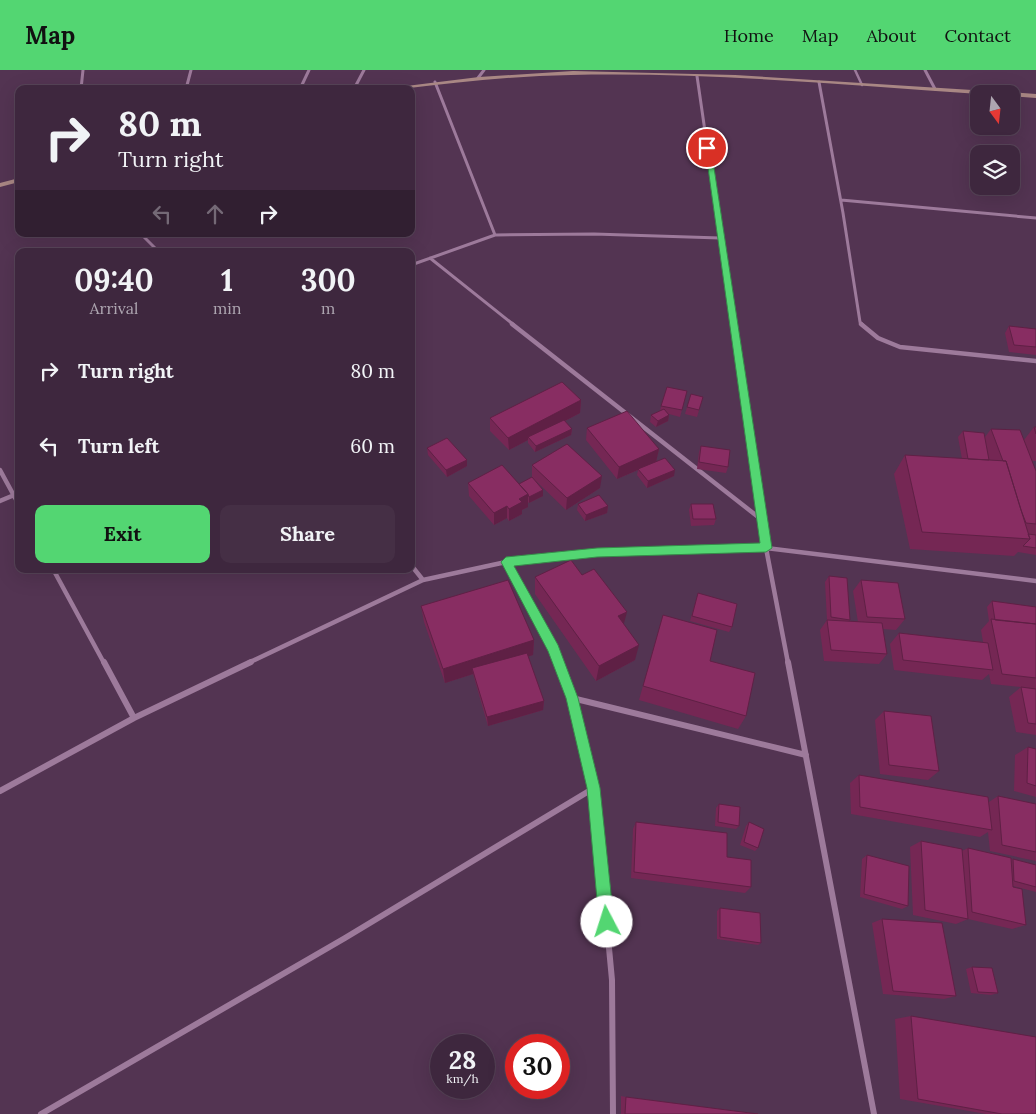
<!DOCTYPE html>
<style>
:root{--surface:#3e273e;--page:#452f45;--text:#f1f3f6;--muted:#ada5b0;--line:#574458;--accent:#53d672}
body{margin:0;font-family:Lora,serif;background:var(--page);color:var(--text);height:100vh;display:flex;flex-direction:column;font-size:19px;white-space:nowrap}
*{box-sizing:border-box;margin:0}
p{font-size:16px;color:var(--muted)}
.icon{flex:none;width:28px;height:28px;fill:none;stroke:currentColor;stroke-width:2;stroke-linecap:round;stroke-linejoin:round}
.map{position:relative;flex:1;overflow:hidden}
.panel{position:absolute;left:15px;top:178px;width:400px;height:325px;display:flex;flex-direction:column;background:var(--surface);border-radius:10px;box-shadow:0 5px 20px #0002,0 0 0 1px var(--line)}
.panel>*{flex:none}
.hud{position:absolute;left:15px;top:15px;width:400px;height:152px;border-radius:10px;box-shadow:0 5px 20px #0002,0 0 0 1px var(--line);background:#3e273e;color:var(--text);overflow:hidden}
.needle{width:32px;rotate:165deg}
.buttons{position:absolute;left:970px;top:15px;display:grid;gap:10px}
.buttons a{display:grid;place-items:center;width:50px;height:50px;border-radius:10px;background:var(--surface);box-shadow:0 5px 20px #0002,0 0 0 1px var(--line);font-size:25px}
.speed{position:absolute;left:430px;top:964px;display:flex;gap:10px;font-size:25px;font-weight:700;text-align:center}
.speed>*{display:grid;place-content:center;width:65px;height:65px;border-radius:50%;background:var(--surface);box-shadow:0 5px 20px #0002,0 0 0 1px var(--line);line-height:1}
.speed small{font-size:12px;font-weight:400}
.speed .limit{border:8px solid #d22;background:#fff;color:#111}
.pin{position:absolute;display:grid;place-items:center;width:42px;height:42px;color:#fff;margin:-21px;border:2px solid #fff;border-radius:50%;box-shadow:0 1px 5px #0007}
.me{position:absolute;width:55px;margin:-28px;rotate:355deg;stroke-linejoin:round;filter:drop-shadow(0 0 4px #0008)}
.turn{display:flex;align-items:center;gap:18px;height:105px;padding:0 20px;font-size:22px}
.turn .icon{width:65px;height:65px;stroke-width:2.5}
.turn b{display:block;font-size:35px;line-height:42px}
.lanes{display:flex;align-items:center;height:48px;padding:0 20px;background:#0003;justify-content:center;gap:25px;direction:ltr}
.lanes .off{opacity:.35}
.eta{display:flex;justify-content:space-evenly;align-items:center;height:85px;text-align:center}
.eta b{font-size:30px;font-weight:700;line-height:35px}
.action{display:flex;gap:10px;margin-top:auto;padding:10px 20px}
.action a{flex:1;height:58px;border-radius:10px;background:var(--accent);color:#111;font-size:20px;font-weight:700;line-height:58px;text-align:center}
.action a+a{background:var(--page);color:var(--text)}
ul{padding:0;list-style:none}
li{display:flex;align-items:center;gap:15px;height:75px;padding:0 20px}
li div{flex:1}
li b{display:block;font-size:19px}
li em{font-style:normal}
header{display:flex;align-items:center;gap:30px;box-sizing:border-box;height:70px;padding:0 25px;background:var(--accent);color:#111}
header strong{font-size:24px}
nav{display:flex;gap:28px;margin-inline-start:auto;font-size:18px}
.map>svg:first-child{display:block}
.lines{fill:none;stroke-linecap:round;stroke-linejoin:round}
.lane{stroke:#9d7a9b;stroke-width:2.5}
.street-far2{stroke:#9d7a9b;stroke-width:3}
.street-far1{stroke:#9d7a9b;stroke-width:4.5}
.street{stroke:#9d7a9b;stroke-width:6}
.secondary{fill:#a98784;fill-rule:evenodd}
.wall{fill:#752754}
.shaded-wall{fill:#5f2045}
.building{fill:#882d62;stroke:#5f2045}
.route{fill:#53d672;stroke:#368b4a}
</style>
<header>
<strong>Map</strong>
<nav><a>Home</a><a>Map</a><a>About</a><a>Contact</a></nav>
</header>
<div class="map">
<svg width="1036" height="1044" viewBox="0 0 1036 1044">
<rect width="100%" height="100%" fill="#533452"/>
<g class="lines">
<!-- lane -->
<path class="lane" d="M 855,0 L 862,15"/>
<!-- street-far2 -->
<path class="street-far2" d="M 925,0 L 935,19
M 697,6 L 733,255
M 478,8 L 484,0
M 435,12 L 495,165
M 819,12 L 843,143 L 860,252 L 863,255
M 81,19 L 83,0
M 186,19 L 191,0
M 300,19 L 309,0
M 354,19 L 364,0
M 841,130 L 1036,148
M 141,164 L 158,181
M 430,188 L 514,255
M 411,195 L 495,165 L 594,164 L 720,168"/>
<!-- street-far1 -->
<path class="street-far1" d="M 512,254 L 762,450
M 733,254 L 766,478 L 788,593
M 861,254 L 878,268 L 900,277 L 1036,291
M 0,400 L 19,435
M 0,431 L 19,423
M 506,492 L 553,579 L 559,593
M 411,495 L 423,510
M 53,499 L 104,593
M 248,593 L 423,510 L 506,492 L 597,482 L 766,478 L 1036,511"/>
<!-- street -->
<path class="street" d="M 104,592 L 134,648
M 788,592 L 874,1044
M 572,628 L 806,685
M 594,718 L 612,910 L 613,1044
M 0,721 L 134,648 L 251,592
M 41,1044 L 345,868 L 594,718 L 572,628 L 558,592"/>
<!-- secondary -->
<path class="secondary" d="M 573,1 L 735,5 L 1004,22 L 1007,24 L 979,24 C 843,15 707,2 571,5 C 514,6 458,12 401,19 L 382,19 L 479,7 Z
M 1011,22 L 1036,24 L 1036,28 L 1011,26 L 1011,24 L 1008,24 Z
M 19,108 L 19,112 L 0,117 L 0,113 Z"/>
</g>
<!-- wall -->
<path class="wall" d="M 1009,256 L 1036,259 L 1036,285 L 1009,282 L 1005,263 Z
M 687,321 L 680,347 L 669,344 L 668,351 L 656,357 L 650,352 L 651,345 L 660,341 L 661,336 Z
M 703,327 L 697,347 L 685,344 L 687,337 Z
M 581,330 L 580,343 L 565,351 L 572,359 L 571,365 L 535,382 L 528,373 L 528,370 L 509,380 L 490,361 L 490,348 Z
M 1034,357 L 1036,357 L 1036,391 L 1032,391 L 1036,401 L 1036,485 L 1018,482 L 1014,486 L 910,479 L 894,404 L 905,385 L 962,389 L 958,367 L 963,361 L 985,367 L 991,359 L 1024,370 Z
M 587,358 L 659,379 L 656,391 L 674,406 L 647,418 L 637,405 L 638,400 L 617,409 L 586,370 Z
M 701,376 L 728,397 L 726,403 L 697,399 L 699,382 Z
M 427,378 L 467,390 L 467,396 L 447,407 L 428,385 Z
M 532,395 L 600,418 L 566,440 L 536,411 L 543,420 L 543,426 L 529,433 L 528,432 L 528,437 L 522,440 L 522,444 L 509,451 L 507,448 L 494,455 L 469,426 L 468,413 L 519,414 L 532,407 Z
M 578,434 L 608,436 L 607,443 L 585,451 L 577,440 Z
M 691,434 L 716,449 L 714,455 L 691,456 L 689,440 Z
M 582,505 L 624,555 L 635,590 L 596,611 L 535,524 L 535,507 Z
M 829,506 L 850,550 L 849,551 L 858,552 L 853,521 L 861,510 L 905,549 L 896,560 L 883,559 L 887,584 L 879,594 L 824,591 L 820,560 L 827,550 L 825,512 Z
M 698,523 L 732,557 L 729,562 L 690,551 Z
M 992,531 L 1036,537 L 1036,665 L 1016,662 L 1009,627 L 1021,617 L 991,614 L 989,604 L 982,610 L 894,600 L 890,574 L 899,563 L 983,572 L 981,560 L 989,551 L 987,537 Z
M 421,536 L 534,570 L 533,585 L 528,586 L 544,631 L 543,640 L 488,656 L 473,604 L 445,613 L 424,552 Z
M 663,545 L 746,646 L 738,659 L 639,630 Z
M 884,641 L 939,701 L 928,710 L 880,704 L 875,650 Z
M 1028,677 L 1036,679 L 1036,727 L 1014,721 L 1015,685 Z
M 859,705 L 989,732 L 998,726 L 1036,734 L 1036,791 L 990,781 L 988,762 L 980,767 L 851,744 L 850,713 Z
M 719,734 L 739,756 L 736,759 L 715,756 L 716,738 Z
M 636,752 L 727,787 L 751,817 L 745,823 L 631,808 L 633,759 Z
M 749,752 L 758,778 L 755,781 L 740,775 L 746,756 Z
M 921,771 L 962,781 L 968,778 L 1036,795 L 1036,822 L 1013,816 L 1026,855 L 1012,859 L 968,849 L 956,854 L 913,845 L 910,777 Z
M 867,785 L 908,836 L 902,839 L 860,827 L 862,789 Z
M 720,838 L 761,873 L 758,875 L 717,869 L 717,841 Z
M 882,849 L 956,926 L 944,929 L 883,924 L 872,853 Z
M 972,897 L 998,923 L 991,925 L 971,923 L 966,899 Z
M 911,946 L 1036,1044 L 986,1044 L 900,1029 L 895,949 Z
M 621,1026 L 626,1027 L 758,1044 L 621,1044 Z"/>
<!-- shaded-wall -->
<path class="shaded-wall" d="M 581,330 L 580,343 L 530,369 L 528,367 L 528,370 L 509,380 L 508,368 Z
M 669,345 L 668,351 L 656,357 L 658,351 Z
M 572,359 L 571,365 L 535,382 L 536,376 Z
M 659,379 L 656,392 L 617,409 L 619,397 Z
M 467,390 L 467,396 L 447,407 L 446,400 Z
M 675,400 L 674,406 L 647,418 L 648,411 Z
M 602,406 L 600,418 L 566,440 L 567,428 Z
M 543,420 L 543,426 L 529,433 L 529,427 Z
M 528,424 L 528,437 L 522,440 L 522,444 L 509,451 L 509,439 L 519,429 Z
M 507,436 L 507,448 L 494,455 L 494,443 Z
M 608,436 L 607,443 L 585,451 L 586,445 Z
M 627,542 L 623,557 L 618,546 Z
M 534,570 L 533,585 L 474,604 L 472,598 L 473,604 L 445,613 L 443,599 Z
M 639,575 L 635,590 L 596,611 L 599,596 Z
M 544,631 L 543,640 L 488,656 L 487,647 Z"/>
<!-- building -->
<path class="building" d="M 1009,256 L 1036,259 L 1036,277 L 1014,275 Z
M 562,312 L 581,330 L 508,368 L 490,348 Z
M 667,317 L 687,321 L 682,340 L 661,336 Z
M 691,324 L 703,327 L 699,340 L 687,337 Z
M 664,339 L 669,345 L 658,351 L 651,345 Z
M 627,341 L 659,379 L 619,397 L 587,358 Z
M 564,350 L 572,359 L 536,376 L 528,367 Z
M 1034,357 L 1036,357 L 1036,364 Z
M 991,359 L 1020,360 L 1036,401 L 1036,454 L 1026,453 L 1021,440 L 1006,391 L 1003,391 Z
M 963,361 L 984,363 L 989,390 L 968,389 Z
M 447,368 L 467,390 L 446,400 L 427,378 Z
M 567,374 L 602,406 L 567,428 L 532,395 Z
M 701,376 L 730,380 L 728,397 L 699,392 Z
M 905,385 L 1006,391 L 1030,469 L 922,462 Z
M 665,388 L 675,400 L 648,411 L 638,399 Z
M 502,395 L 528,424 L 519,429 L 522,432 L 509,439 L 507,436 L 494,443 L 468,413 Z
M 532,407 L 543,420 L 529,427 L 528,424 L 519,414 Z
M 599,425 L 608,436 L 586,445 L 578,434 Z
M 691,434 L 713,434 L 716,449 L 693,449 Z
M 1028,464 L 1036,465 L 1036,478 L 1023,476 L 1030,469 Z
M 571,490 L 582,505 L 594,499 L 627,542 L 618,546 L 639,575 L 599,596 L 535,507 Z
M 829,506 L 847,508 L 850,550 L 831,547 Z
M 508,510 L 534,570 L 443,599 L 421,536 Z
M 861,510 L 898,513 L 905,549 L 867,547 Z
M 698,523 L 737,534 L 732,557 L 692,546 Z
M 992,531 L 1036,537 L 1036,554 L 995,550 Z
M 663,545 L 717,560 L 710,591 L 755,603 L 746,646 L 643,616 Z
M 991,549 L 1036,554 L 1036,608 L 1002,604 Z
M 827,550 L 882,553 L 887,584 L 831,580 Z
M 899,563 L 988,573 L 993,600 L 903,590 Z
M 527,583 L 544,631 L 487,647 L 472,598 Z
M 1021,617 L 1036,619 L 1036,654 L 1028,653 Z
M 884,641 L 931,646 L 939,701 L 889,695 Z
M 1028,677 L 1036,679 L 1036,716 L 1027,713 Z
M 859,705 L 988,727 L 992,760 L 860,737 Z
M 998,726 L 1036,734 L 1036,782 L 1002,775 Z
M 719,734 L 740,737 L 739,756 L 718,752 Z
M 636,752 L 727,763 L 727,787 L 751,790 L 751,817 L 634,802 Z
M 749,752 L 764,759 L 758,778 L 744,772 Z
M 921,771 L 962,779 L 968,849 L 925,840 Z
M 968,778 L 1011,788 L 1013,817 L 1022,819 L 1026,855 L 972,842 Z
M 867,785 L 909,796 L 908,836 L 864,824 Z
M 1013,789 L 1036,795 L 1036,817 L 1014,811 Z
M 720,838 L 760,843 L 761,873 L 720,867 Z
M 882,849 L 942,853 L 956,926 L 893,921 Z
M 972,897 L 992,898 L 998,923 L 978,922 Z
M 911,946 L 1036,967 L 1036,1044 L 1002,1044 L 918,1029 Z
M 626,1027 L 758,1044 L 625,1044 Z"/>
<!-- route -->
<path class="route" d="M 705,76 L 711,78 L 772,478 L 766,482 L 597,487 L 514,496 L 558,575 L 578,628 L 600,718 L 614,852 L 612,857 L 607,859 L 602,857 L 599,852 L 587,718 L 566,628 L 548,581 L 501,492 L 506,487 L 597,478 L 760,473 Z"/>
</svg>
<div class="buttons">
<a><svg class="needle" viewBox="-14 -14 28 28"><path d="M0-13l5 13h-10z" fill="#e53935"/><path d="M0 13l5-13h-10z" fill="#ada5b0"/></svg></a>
<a><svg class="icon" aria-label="layers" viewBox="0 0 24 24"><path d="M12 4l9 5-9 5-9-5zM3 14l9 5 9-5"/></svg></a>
</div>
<div class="speed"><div>28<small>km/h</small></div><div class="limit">30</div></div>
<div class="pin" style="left:707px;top:78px;background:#d93025"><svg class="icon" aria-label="arrive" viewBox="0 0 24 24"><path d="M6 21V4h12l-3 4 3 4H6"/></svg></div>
<svg class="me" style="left:607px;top:852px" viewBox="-20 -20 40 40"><circle r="19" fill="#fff"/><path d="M0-13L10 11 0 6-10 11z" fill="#53d672"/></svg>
<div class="hud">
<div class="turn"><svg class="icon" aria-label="right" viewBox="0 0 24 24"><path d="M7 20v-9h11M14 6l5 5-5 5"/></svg><div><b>80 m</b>Turn right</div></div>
<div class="lanes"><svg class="icon off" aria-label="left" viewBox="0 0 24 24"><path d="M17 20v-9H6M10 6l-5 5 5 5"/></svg><svg class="icon off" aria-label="ahead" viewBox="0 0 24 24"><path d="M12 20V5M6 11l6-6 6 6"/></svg><svg class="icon" aria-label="right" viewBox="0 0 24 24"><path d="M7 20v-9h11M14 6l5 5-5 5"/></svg></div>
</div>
<section class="panel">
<div class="eta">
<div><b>09:40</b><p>Arrival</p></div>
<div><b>1</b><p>min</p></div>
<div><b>300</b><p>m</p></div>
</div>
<ul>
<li><svg class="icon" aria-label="right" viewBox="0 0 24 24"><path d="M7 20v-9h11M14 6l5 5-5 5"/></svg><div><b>Turn right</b></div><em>80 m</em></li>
<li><svg class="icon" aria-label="left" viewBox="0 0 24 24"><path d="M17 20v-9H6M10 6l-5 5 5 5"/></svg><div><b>Turn left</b></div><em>60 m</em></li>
</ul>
<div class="action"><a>Exit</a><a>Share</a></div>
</section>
</div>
